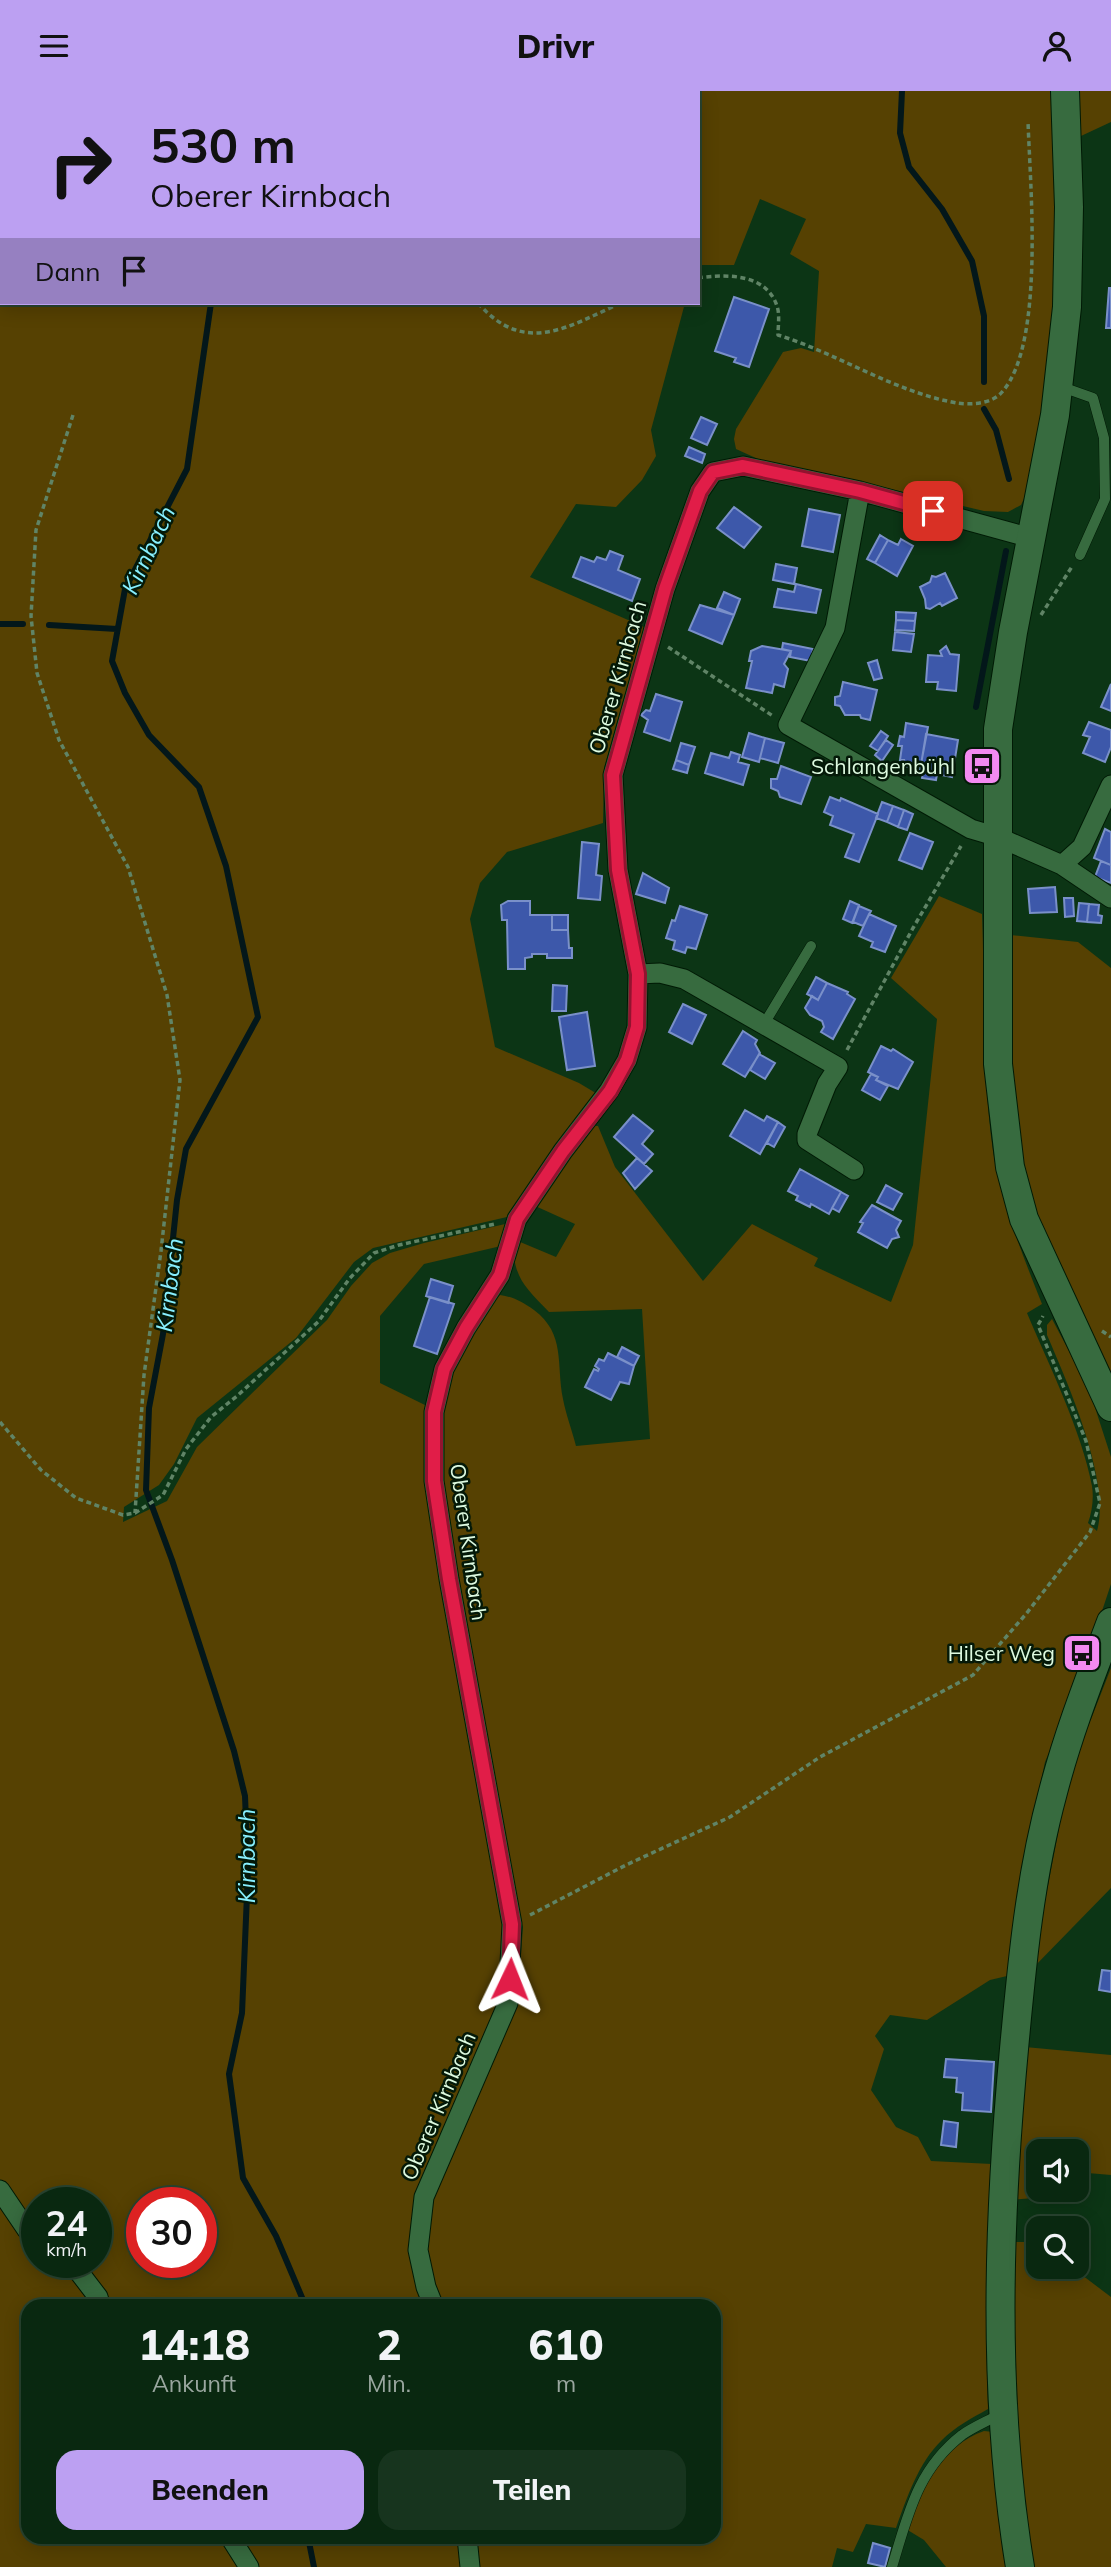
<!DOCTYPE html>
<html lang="de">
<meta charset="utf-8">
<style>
:root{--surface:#092810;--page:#17341e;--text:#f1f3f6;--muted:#99a69f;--line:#294430;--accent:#bca0f2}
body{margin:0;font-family:Mulish,sans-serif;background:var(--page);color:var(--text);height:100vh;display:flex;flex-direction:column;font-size:26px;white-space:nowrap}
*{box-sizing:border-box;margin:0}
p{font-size:23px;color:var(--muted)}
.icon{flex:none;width:38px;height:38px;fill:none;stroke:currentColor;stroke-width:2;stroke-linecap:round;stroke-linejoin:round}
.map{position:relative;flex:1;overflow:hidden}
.details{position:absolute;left:21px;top:2208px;width:700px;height:245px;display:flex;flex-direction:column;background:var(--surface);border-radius:21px;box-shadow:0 4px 18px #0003,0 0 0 2px var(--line)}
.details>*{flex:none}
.hud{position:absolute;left:0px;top:0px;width:700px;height:214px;box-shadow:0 4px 18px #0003,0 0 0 2px var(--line);background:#bca0f2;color:#111;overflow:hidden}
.controls{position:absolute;left:1026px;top:2048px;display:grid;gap:14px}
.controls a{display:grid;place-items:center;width:63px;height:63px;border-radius:14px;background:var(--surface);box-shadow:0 4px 18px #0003,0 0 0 2px var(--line);font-size:35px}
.speed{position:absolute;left:21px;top:2096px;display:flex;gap:14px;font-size:35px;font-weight:700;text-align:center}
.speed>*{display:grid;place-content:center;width:91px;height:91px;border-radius:50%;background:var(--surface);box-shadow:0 4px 18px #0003,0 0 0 2px var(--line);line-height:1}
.speed small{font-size:18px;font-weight:400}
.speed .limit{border:10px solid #d22;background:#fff;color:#111}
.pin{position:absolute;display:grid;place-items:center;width:60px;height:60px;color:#fff;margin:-30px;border-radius:14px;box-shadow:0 4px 10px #0006}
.me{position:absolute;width:77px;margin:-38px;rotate:2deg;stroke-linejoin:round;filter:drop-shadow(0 0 5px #0008)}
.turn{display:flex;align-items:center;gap:24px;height:147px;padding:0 35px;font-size:32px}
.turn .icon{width:91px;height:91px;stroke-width:2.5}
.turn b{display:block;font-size:49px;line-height:60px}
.then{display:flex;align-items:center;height:66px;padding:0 35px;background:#0003;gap:14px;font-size:26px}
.eta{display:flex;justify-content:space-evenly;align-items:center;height:119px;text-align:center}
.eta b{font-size:42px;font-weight:800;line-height:49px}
.action{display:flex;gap:14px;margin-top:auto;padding:14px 35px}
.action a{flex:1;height:80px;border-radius:21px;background:var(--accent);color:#111;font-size:28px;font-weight:800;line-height:80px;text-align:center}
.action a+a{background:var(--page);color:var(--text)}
header{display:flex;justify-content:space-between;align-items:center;height:91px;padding:0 35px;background:var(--accent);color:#111;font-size:32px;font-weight:800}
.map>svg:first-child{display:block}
.green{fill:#564102;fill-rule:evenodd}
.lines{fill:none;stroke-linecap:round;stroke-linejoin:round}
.stream{stroke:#03171a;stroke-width:6}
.building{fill:#3d58aa;stroke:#7a90c9;stroke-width:2}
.lane-casing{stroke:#011a05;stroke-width:11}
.street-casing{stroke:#011a05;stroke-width:21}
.secondary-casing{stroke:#011a05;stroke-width:30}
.path{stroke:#608466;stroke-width:3.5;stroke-dasharray:5 3.5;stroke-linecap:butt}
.lane{stroke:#376b3f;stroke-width:10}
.street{stroke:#376b3f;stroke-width:19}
.secondary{stroke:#376b3f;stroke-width:28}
.route-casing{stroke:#92132f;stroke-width:18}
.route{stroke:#e11d48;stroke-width:12}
.labels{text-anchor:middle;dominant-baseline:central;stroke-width:5;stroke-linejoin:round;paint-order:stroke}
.street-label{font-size:21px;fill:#defae0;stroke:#041908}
.poi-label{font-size:21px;fill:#defae0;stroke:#041908;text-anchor:end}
.water-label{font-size:23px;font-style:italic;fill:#87effe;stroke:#041908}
</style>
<header><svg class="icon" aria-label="menu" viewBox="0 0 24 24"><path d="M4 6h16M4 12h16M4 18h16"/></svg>Drivr<svg class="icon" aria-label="person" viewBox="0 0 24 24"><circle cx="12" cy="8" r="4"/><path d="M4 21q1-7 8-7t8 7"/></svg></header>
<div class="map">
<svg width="1111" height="2476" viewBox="0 0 1111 2476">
<rect width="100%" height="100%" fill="#0c3515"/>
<!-- green -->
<path class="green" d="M 0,0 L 1056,0 L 1056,237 L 1028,399 L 1021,414 L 1008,421 L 984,420 L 861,391 L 771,374 L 736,358 L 734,348 L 736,338 L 783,261 L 801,257 L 814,261 L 819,180 L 790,163 L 806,128 L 760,108 L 734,174 L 698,174 L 698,2 L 2,2 L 2,212 L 685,212 L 651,339 L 656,365 L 642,389 L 616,416 L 576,413 L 530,486 L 644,536 L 604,677 L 603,732 L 507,761 L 480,792 L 470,828 L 495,956 L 579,992 L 599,1004 L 507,1126 L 373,1157 L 354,1171 L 296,1247 L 197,1327 L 174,1373 L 159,1394 L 124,1416 L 123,1431 L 167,1410 L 197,1356 L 327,1229 L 351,1195 L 372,1172 L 390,1162 L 424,1152 L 505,1133 L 507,1138 L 501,1155 L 424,1173 L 380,1225 L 380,1292 L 427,1315 L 505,1821 L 505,1893 L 420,2109 L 430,2215 L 28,2216 L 28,2446 L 219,2447 L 238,2476 L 0,2476 ZM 37,2112 L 96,2112 L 96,2172 L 37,2172 ZM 142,2112 L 201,2112 L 201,2172 L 142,2172 Z
M 1078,0 L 1111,0 L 1111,31 L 1081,45 Z
M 939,805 L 982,823 C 985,901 982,983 993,1060 C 1001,1111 1023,1165 1042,1213 L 1027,1222 C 1049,1274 1082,1341 1092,1395 C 1094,1407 1092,1421 1088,1432 L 1097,1440 C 1111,1390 1068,1293 1047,1244 L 1047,1234 L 1052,1228 L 1089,1298 L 1111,1366 L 1111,1493 L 1079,1589 L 1045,1671 L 1025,1765 L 1007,1885 L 990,1889 L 927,1929 L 890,1924 L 875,1945 L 884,1958 L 871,1999 L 896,2036 L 918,2046 L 931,2070 L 992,2073 C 987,2155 985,2235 988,2318 C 972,2327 955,2336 942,2349 C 918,2372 907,2407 896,2437 L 866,2433 L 853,2461 L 837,2457 L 832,2476 L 476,2476 L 472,2447 L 714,2446 L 714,2216 L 439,2215 L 424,2148 L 432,2107 L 519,1891 L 523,1836 L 511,1800 L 439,1397 L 440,1321 L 454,1275 L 479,1225 L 500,1204 C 514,1206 522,1211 534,1219 C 566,1243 556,1273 563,1308 C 566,1324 572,1339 576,1355 L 650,1348 L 642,1218 L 549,1221 C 523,1194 513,1186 513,1148 L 556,1166 L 575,1133 L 533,1114 L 591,1035 L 598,1035 L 615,1076 L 703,1190 L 752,1133 L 818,1167 L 814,1175 L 891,1211 L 913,1154 L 937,928 L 891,887 Z
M 1010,844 L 1078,851 L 1111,877 L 1111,1292 L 1050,1169 L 1023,1076 L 1012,978 Z
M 1111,1577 L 1111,1797 L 1032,1878 L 1065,1706 L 1084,1646 Z
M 1025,1956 L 1111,1964 L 1111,2084 L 1076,2081 L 1076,2060 L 1038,2060 L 1038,2098 L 1048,2098 L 1033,2107 L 1011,2109 Z
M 1011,2151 L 1037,2151 L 1038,2175 L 1070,2175 L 1111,2206 L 1111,2476 L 1032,2476 L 1019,2411 Z
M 984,2340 L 994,2341 L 1013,2476 L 946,2476 L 924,2449 L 906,2438 C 921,2400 942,2354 984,2340 Z
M 234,2447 L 465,2447 L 468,2476 L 254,2476 Z"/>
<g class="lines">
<!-- stream -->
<path class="stream" d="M 902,0 L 900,42 L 909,76 L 942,118 L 972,170 L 984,225 L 984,291
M 276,2 L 277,0
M 0,124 L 2,124
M 211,212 L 187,378 L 125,498 L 112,570 L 125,602 L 149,644 L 199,696 L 226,775 L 258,926 L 186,1058 L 177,1109 L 163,1243 L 149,1317 L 146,1399 L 172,1469 L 234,1660 L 245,1705 L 248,1780 L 242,1922 L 229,1983 L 243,2087 L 276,2145 L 306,2216
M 984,318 L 996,339 L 1009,388
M 0,533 L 23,533
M 49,534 L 117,538
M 976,616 L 1006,460
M 308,2446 L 314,2476"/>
</g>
<!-- building -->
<path class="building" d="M 1109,197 L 1111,197 L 1111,237 L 1106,237 Z
M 734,206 L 769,218 L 749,276 L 734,271 L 736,267 L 715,260 Z
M 701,326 L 717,333 L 707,354 L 691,347 Z
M 689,356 L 705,363 L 702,372 L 685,365 Z
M 734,416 L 761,436 L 744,457 L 717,437 Z
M 809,418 L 840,424 L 833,461 L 802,455 Z
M 880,444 L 888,449 L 875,472 L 867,468 Z
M 901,448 L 913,455 L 897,485 L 875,472 L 888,449 L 898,454 Z
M 610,460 L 623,465 L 618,479 L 640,488 L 632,510 L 573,486 L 581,466 L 594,471 L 597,466 L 606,469 Z
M 776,473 L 797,477 L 794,493 L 773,489 Z
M 945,482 L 957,507 L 942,515 L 940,512 L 930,518 L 926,517 L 925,508 L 920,496 L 930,491 L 932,485 L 936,486 Z
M 796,493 L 821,499 L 816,522 L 774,516 L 778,498 L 794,501 Z
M 724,501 L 740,508 L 734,524 L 717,517 Z
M 700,514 L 734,524 L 722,553 L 689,539 Z
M 896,521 L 916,522 L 915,530 L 896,529 Z
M 896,529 L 915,530 L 914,540 L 895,539 Z
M 895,541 L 914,543 L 911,561 L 893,559 Z
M 783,552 L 813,558 L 811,570 L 790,566 L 791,560 L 782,558 Z
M 762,555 L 791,560 L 784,573 L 788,578 L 784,596 L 774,593 L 772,602 L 746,597 L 752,570 L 749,570 L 751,560 Z
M 946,555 L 950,563 L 959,564 L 956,600 L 937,598 L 938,591 L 926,591 L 928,564 L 942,565 L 940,560 Z
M 877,569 L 882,587 L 874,589 L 868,572 Z
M 843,591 L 877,599 L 870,629 L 861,627 L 860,624 L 845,624 L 840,615 L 835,614 L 835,606 L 840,605 Z
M 1111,593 L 1111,620 L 1101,616 Z
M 656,603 L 682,611 L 670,650 L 644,641 L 648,629 L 641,624 L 646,619 L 650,620 Z
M 1089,631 L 1111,639 L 1111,656 L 1105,671 L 1083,662 L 1090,646 L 1083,644 Z
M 906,632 L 928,636 L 921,673 L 917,672 L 916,678 L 903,675 L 904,669 L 900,669 L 902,655 L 898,655 L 900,645 L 904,646 Z
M 881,640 L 888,645 L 878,660 L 870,655 Z
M 749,642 L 765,647 L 759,671 L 742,666 Z
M 926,643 L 958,649 L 952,686 L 937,683 L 936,689 L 922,687 L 923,681 L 920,680 Z
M 765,647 L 784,652 L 778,672 L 760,667 Z
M 886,649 L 893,654 L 882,670 L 875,664 Z
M 681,652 L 695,656 L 689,674 L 676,669 Z
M 731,661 L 740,664 L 738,671 L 749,674 L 743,694 L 705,682 L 711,662 L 729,667 Z
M 676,669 L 689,674 L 687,682 L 673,678 Z
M 781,675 L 811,686 L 801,713 L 780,706 L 778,700 L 771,697 L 771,688 L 777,688 Z
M 830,706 L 840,710 L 841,707 L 878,723 L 859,771 L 845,766 L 854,743 L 830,734 L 833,725 L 824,721 Z
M 882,711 L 893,715 L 887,731 L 876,727 Z
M 893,715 L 904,719 L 898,736 L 887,731 Z
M 904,719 L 913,723 L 907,739 L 898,736 Z
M 1105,738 L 1111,741 L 1111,774 L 1094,767 Z
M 910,742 L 933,751 L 922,778 L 899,769 Z
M 582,751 L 599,753 L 596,784 L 602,785 L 600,809 L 578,807 Z
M 1101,770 L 1111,774 L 1111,792 L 1095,786 Z
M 643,782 L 669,797 L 665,812 L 636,803 Z
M 1055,796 L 1057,821 L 1030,822 L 1028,798 Z
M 1064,807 L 1073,807 L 1074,825 L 1065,826 Z
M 508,810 L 530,810 L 530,824 L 552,824 L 552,839 L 568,839 L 569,857 L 572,857 L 572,867 L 547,867 L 547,863 L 532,863 L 532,866 L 525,867 L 525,878 L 508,878 L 507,829 L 502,829 L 501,814 Z
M 850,810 L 859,814 L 852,832 L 843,828 Z
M 1079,812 L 1089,813 L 1087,831 L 1077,830 Z
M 1089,813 L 1099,814 L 1098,824 L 1102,825 L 1101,832 L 1087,831 Z
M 680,815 L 707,824 L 696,858 L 687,856 L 685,862 L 673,858 L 675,850 L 666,847 L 672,829 L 675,830 Z
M 859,815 L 871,820 L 863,835 L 853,831 Z
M 869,823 L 896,835 L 885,861 L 871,856 L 873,851 L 859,845 Z
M 552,824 L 568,824 L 568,839 L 552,839 Z
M 816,886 L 827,892 L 818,909 L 807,903 Z
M 827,892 L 848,901 L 847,903 L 855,908 L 833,948 L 821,941 L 824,936 L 822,930 L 810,924 L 805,917 L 812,905 L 818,909 Z
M 553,894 L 567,895 L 566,920 L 552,920 Z
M 683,913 L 706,924 L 692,953 L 669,941 Z
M 587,921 L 595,975 L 567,979 L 559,926 Z
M 743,940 L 757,949 L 755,953 L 760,962 L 745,986 L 723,973 Z
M 881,955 L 891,960 L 893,958 L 913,971 L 898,998 L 876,989 L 878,986 L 868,981 Z
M 759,963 L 775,972 L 765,988 L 750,979 Z
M 871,983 L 878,986 L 876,989 L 888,995 L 880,1009 L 862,999 Z
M 745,1019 L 764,1030 L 767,1025 L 778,1031 L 760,1063 L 730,1045 Z
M 633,1024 L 653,1040 L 642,1053 L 653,1063 L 644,1073 L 614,1046 Z
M 778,1031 L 785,1036 L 774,1056 L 767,1052 Z
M 637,1067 L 652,1080 L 635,1098 L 623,1082 Z
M 800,1078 L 841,1101 L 829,1123 L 811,1113 L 810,1116 L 796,1109 L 798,1105 L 788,1100 Z
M 886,1094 L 902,1103 L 893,1119 L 877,1111 Z
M 841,1101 L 848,1105 L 839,1121 L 832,1117 Z
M 872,1114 L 901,1130 L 896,1139 L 899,1146 L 892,1148 L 887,1157 L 858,1141 L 863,1132 L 860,1131 Z
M 431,1188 L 453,1195 L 448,1212 L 426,1205 Z
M 430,1206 L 454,1213 L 437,1263 L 414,1255 Z
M 622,1256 L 639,1265 L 634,1275 L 617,1266 Z
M 608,1262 L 634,1275 L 629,1293 L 620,1291 L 611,1309 L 585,1296 L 594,1278 L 598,1280 L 599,1278 L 595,1275 L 599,1268 L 604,1270 Z
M 1102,1879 L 1111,1880 L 1111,1901 L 1099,1899 Z
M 946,1968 L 994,1971 L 991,2021 L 962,2019 L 963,2002 L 956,2001 L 957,1987 L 944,1986 Z
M 944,2030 L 958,2032 L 956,2056 L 941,2054 Z
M 873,2452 L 890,2457 L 885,2476 L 868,2472 Z"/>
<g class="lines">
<!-- lane casing -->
<g class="lane-casing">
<path id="lane" d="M 1062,296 L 1093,307 L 1104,347 L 1105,408 L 1080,464
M 764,933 L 811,855
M 892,2476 C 908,2424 917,2379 962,2344 C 973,2336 988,2330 1000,2323"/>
</g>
<!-- street casing -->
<g class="street-casing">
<path id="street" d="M 860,400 L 835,537 L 788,634 L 971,738 L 998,746 L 1062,774 L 1111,807
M 1062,774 L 1082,756 L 1111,694
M 638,883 L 660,882 L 684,888 L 838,976 L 827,993 L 807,1043 L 807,1049 L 854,1079
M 0,2099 L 27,2139
M 72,2172 L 98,2206 L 101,2216
M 434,2216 L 426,2196 L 418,2159 L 424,2106 L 508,1912 L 512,1833 L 449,1488 L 434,1390 L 434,1321 L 444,1278 L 466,1237 L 500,1184 L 517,1128 L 563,1060 L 609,1000 L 627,969 L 637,936 L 638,883 L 618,779 L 613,684 L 665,498 L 700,400 L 713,381 L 743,375 L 860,400 L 1031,447
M 230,2446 L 249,2476
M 467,2446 L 470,2476"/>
</g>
<!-- secondary casing -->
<g class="secondary-casing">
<path id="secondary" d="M 1065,0 L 1069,116 L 1067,216 L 1055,324 L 1013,541 L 998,638 L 998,973 L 1010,1076 L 1024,1128 L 1111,1316
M 1020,2476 C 992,2305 998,2130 1014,1958 C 1022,1872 1030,1785 1053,1701 C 1068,1643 1090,1587 1111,1531"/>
</g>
<!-- path -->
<path class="path" d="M 412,0 L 414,2
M 698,187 C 726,183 766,182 777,215 C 780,224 778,235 778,244 C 839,263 894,301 957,312 C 971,314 992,313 1002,301 C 1045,253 1030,95 1028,30
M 478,212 C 525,266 569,235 621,212
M 73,324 L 36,439 L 31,525 L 37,582 L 59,649 L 128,776 L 167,904 L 180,989 L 161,1160 L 144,1284 L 135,1422
M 1041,524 L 1073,474
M 668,556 L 773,625
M 847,959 L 913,837 L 961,755
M 1102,1240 L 1111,1246
M 0,1331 L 41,1379 L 76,1407 L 123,1424 L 135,1422 L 163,1404 L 186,1358 L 211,1326 L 237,1305 L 318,1231 L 350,1187 L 374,1162 L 399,1154 L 495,1133
M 530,1824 L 626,1774 L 730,1726 L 820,1666 L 973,1584 L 1026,1523 L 1090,1441 L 1100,1412 L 1086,1350 L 1038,1234 L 1043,1225"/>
<!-- lane -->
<use href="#lane" class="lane"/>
<!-- street -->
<use href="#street" class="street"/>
<!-- secondary -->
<use href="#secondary" class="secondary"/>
</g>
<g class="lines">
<!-- route casing -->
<g class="route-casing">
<path id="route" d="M 510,1888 L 512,1833 L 449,1488 L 434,1390 L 434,1321 L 444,1278 L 466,1237 L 500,1184 L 517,1128 L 563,1060 L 610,1000 L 627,969 L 637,936 L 638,883 L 618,779 L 613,684 L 665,498 L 700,400 L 713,381 L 743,375 L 860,400 L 933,420"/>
</g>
<!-- route -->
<use href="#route" class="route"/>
</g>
<!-- icons -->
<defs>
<g id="bus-square" transform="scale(2.0125)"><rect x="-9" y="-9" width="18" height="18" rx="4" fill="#f38af1" stroke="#041908"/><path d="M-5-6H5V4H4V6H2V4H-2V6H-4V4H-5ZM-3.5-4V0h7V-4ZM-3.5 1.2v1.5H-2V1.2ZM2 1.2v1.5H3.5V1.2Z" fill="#111"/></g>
</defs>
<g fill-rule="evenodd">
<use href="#bus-square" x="982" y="675"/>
<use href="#bus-square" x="1082" y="1562"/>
</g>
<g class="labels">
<!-- street labels -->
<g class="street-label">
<text transform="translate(617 586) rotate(-74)">Oberer Kirnbach</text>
<text transform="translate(469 1451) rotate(82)">Oberer Kirnbach</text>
<text transform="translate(438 2015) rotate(-67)">Oberer Kirnbach</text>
</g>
<!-- poi labels -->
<g class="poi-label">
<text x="955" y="675">Schlangenbühl</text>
<text x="1055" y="1562">Hilser Weg</text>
</g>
<!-- water labels -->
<g class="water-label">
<text transform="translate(148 459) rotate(-65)">Kirnbach</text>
<text transform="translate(169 1194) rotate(-83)">Kirnbach</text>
<text transform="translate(246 1765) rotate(-90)">Kirnbach</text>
</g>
</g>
</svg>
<div class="controls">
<a><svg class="icon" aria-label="sound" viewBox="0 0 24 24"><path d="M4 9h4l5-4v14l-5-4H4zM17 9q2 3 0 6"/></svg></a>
<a><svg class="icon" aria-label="search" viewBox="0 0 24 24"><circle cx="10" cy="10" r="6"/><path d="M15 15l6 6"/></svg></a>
</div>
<div class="speed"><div>24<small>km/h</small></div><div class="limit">30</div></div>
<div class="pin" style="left:933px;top:420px;background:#d93025"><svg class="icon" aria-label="arrive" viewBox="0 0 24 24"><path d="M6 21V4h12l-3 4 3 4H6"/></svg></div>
<svg class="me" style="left:510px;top:1888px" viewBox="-20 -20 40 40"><path d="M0-17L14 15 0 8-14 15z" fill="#e11d48" stroke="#fff" stroke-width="4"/></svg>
<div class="hud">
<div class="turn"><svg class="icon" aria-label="right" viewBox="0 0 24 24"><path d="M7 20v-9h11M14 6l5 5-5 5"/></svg><div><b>530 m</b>Oberer Kirnbach</div></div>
<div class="then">Dann<svg class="icon" aria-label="arrive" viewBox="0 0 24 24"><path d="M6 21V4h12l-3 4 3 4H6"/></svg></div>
</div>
<section class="details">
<div class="eta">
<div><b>14:18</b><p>Ankunft</p></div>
<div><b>2</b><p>Min.</p></div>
<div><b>610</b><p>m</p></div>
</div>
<div class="action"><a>Beenden</a><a>Teilen</a></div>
</section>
</div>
